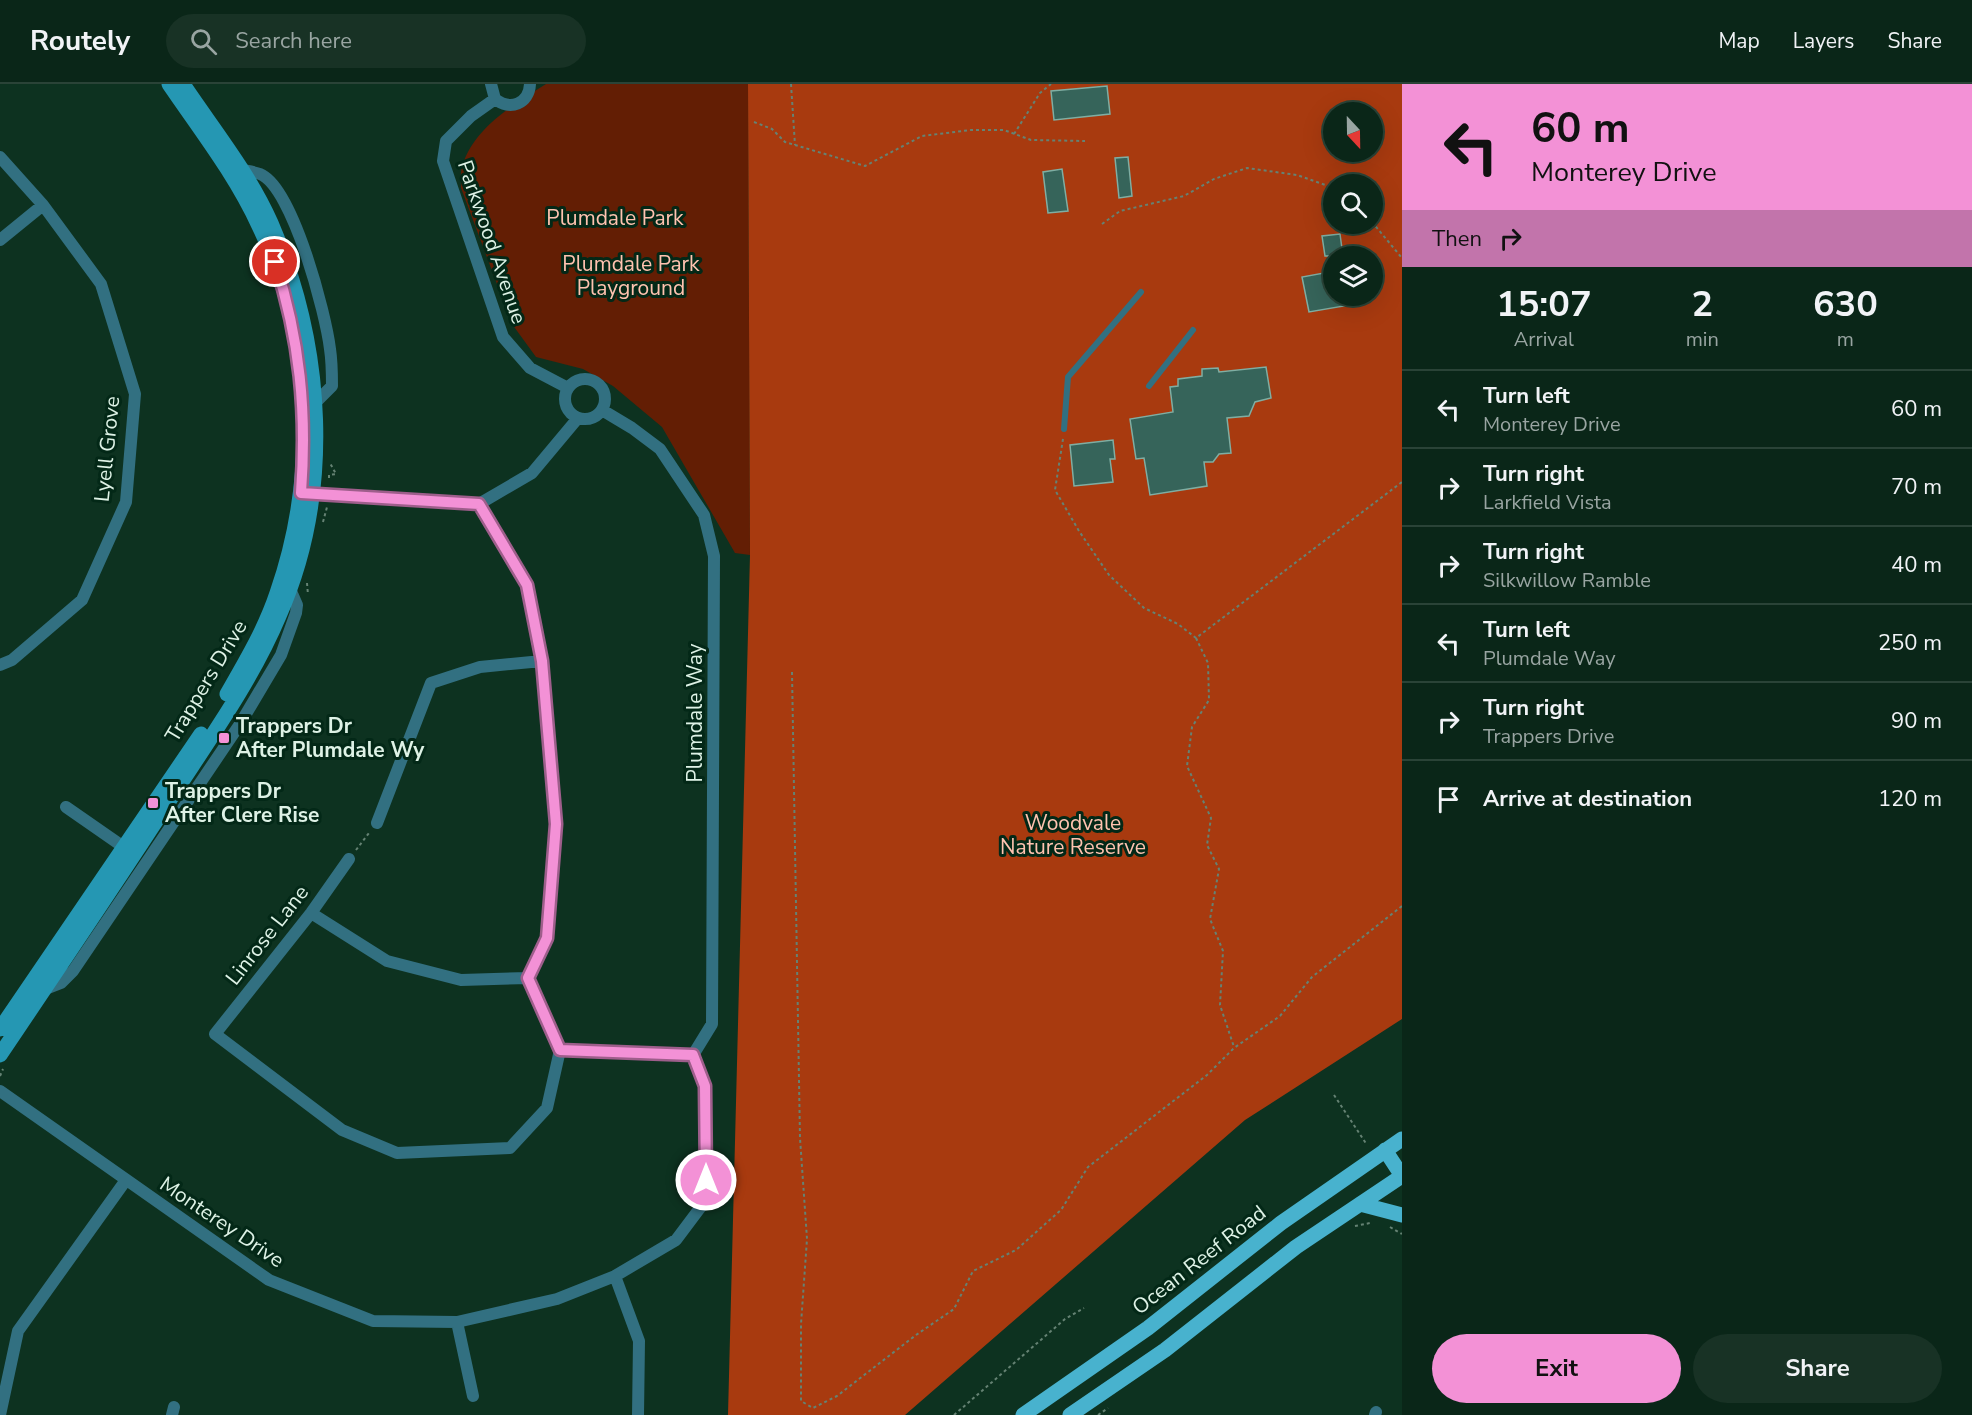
<!DOCTYPE html>
<style>
:root{--surface:#0a2618;--page:#183225;--text:#f1f3f6;--muted:#99a5a2;--line:#2a4337;--accent:#f391d6}
body{margin:0;font-family:"Nunito Sans",sans-serif;background:var(--page);color:var(--text);height:100vh;display:flex;flex-direction:column;font-size:22px;white-space:nowrap}
*{box-sizing:border-box;margin:0}
p{font-size:20px;color:var(--muted)}
.icon{flex:none;width:33px;height:33px;fill:none;stroke:currentColor;stroke-width:2;stroke-linecap:round;stroke-linejoin:round}
.map{position:relative;flex:1;overflow:hidden}
.panel{display:flex;flex-direction:column;background:var(--surface);width:570px}
.panel>*{flex:none}
.hud{background:#f391d6;color:#111;overflow:hidden}
.needle{width:39px;rotate:158deg}
.tools{position:absolute;left:1323px;top:18px;display:grid;gap:12px}
.tools a{display:grid;place-items:center;width:60px;height:60px;border-radius:50%;background:var(--surface);box-shadow:0 6px 24px #0002,0 0 0 2px var(--line);font-size:30px}
.pin{position:absolute;display:grid;place-items:center;width:51px;height:51px;color:#fff;margin:-26px;border:3px solid #fff;border-radius:50%;box-shadow:0 2px 6px #0007}
.me{position:absolute;width:66px;margin:-33px;rotate:0deg;stroke-linejoin:round;filter:drop-shadow(0 0 4px #0008)}
.turn{display:flex;align-items:center;gap:21px;height:126px;padding:0 30px;font-size:27px}
.turn .icon{width:78px;height:78px;stroke-width:2.5}
.turn b{display:block;font-size:42px;line-height:51px}
.then{display:flex;align-items:center;height:57px;padding:0 30px;background:#0003;gap:12px;font-size:22px}
.eta{display:flex;justify-content:space-evenly;align-items:center;height:102px;text-align:center}
.eta b{font-size:36px;font-weight:700;line-height:42px}
.cta{display:flex;gap:12px;margin-top:auto;padding:12px 30px}
.cta a{flex:1;height:69px;border-radius:36px;background:var(--accent);color:#111;font-size:24px;font-weight:700;line-height:69px;text-align:center}
.cta a+a{background:var(--page);color:var(--text)}
ul{padding:0;list-style:none}
li{display:flex;align-items:center;gap:18px;height:78px;padding:0 30px;border-top:2px solid var(--line)}
li div{flex:1}
li b{display:block;font-size:22px}
li em{font-style:normal}
header{display:flex;align-items:center;gap:36px;box-sizing:border-box;height:84px;padding:0 30px;background:var(--surface);border-bottom:2px solid var(--line)}
header strong{font-size:28px}
nav{display:flex;gap:33px;margin-inline-start:auto;font-size:21px}
.search{width:420px;height:54px;background:var(--page);display:flex;align-items:center;gap:15px;box-sizing:border-box;padding:0 21px;border-radius:33px;color:var(--muted);font-size:22px}
main{display:flex;flex:1;min-height:0}
.map>svg:first-child{display:block}
.green{fill:#631e04}
.forest{fill:#a83a0f;fill-rule:evenodd}
.building{fill:#36645a;stroke:#7faea3;stroke-width:1.5}
.lines{fill:none;stroke-linecap:round;stroke-linejoin:round}
.path{stroke:#658273;stroke-width:2;stroke-dasharray:3 3;stroke-linecap:butt}
.lane{stroke:#327081;stroke-width:6}
.street{stroke:#327081;stroke-width:12}
.secondary{stroke:#2597b3;stroke-width:15}
.primary{stroke:#48b2ce;stroke-width:15}
.route-casing{stroke:#9e5e8b;stroke-width:15}
.route{stroke:#f391d6;stroke-width:10}
.poi-dot{fill:#f391d6;stroke:#032817;stroke-width:2}
.labels{text-anchor:middle;dominant-baseline:central;stroke-width:6;stroke-linejoin:round;paint-order:stroke}
.park-label{font-size:21px;fill:#ffc3b0;stroke:#032817}
.street-label{font-size:21px;fill:#def2e6;stroke:#032817}
.poi-label{font-size:21px;font-weight:bold;fill:#def2e6;stroke:#032817;text-anchor:start}
</style>
<header>
<strong>Routely</strong>
<div class="search"><svg class="icon" aria-label="search" viewBox="0 0 24 24"><circle cx="10" cy="10" r="6"/><path d="M15 15l6 6"/></svg>Search here</div>
<nav><a>Map</a><a>Layers</a><a>Share</a></nav>
</header>
<main>
<div class="map">
<svg width="1402" height="1331" viewBox="0 0 1402 1331">
<rect width="100%" height="100%" fill="#0d3220"/>
<!-- green -->
<path class="green" d="M 546,0 L 748,0 L 750,471 L 735,469 L 662,343 L 613,302 L 583,285 L 536,273 L 512,240 L 461,104 C 461,96 460,87 463,80 C 474,44 515,19 546,0 Z"/>
<!-- forest -->
<path class="forest" d="M 748,0 L 1402,0 L 1402,935 L 1245,1036 L 905,1331 L 728,1331 L 750,471 ZM 1334,28 L 1372,28 L 1372,68 L 1334,68 ZM 1334,100 L 1372,100 L 1372,140 L 1334,140 ZM 1334,172 L 1372,172 L 1372,212 L 1334,212 Z"/>
<!-- building -->
<path class="building" d="M 1107,2 L 1110,30 L 1054,36 L 1051,7 Z
M 1128,73 L 1132,112 L 1119,114 L 1115,74 Z
M 1062,85 L 1068,127 L 1048,129 L 1043,88 Z
M 1340,150 L 1343,172 L 1325,172 L 1322,152 Z
M 1329,188 L 1334,212 L 1342,212 L 1344,222 L 1309,228 L 1302,193 Z
M 1266,283 L 1271,314 L 1255,318 L 1249,332 L 1227,334 L 1231,369 L 1219,370 L 1213,378 L 1204,378 L 1207,402 L 1150,411 L 1144,374 L 1136,375 L 1130,335 L 1173,328 L 1170,303 L 1178,302 L 1178,295 L 1202,292 L 1202,285 L 1218,284 L 1219,288 Z
M 1113,356 L 1115,375 L 1110,375 L 1113,398 L 1074,402 L 1070,361 Z"/>
<g class="lines">
<!-- path -->
<path class="path" d="M 791,0 L 795,61
M 754,38 L 772,45 L 785,58 L 865,82 L 922,52 L 971,46 L 1004,46 L 1031,56 L 1085,57
M 1014,50 L 1040,9 L 1051,0
M 1372,138 L 1402,174
M 1102,140 L 1120,127 L 1184,112 L 1214,95 L 1247,84 L 1297,91 L 1334,104
M 1063,355 L 1055,406 L 1079,447 L 1109,491 L 1144,524 L 1178,540 L 1196,554 L 1402,398
M 329,394 L 329,391 L 336,390 L 330,379
M 323,438 L 327,423
M 307,499 L 308,511
M 1196,554 L 1208,579 L 1209,616 L 1192,643 L 1187,682 L 1211,734 L 1207,761 L 1219,785 L 1210,835 L 1223,867 L 1220,921 L 1234,963
M 792,588 L 800,1054 L 807,1155 L 801,1240 L 801,1317 L 813,1324 L 837,1312 L 916,1251 L 954,1225 L 973,1187 L 1016,1166 L 1061,1126 L 1088,1083 L 1207,991 L 1234,964 L 1280,932 L 1312,893 L 1402,822
M 356,766 L 369,749
M 0,992 L 3,985
M 1334,1011 L 1367,1061
M 1355,1142 L 1370,1139
M 1390,1143 L 1402,1150
M 954,1331 L 1065,1235 L 1084,1224
M 1098,1331 L 1108,1324"/>
<!-- lane -->
<path class="lane" d="M 1149,302 L 1193,246
M 1064,345 L 1068,293 L 1141,208"/>
<!-- street -->
<path class="street" d="M 491,0 L 495,15 C 510,27 529,20 530,0
M 495,15 L 471,32 L 446,57 L 443,77 L 503,253 L 530,284 L 568,304
M 0,73 L 43,121 L 101,200 L 135,310 L 126,418 L 82,516 L 12,576 L 0,581
M 242,86 C 247,87 255,88 260,90 C 293,103 326,231 330,265 C 332,278 332,290 332,302 L 315,319
M 0,156 L 43,121
M565 315a20 20 0 1 1 40 0a20 20 0 1 1-40 0Z
M 602,326 L 632,344 L 660,365 L 704,431 L 714,472 L 712,940 L 693,971
M 304,410 L 479,420 L 532,389 L 578,334
M 479,420 L 527,501 L 542,577 L 556,740 L 547,854 L 528,894
M 66,723 L 125,764
M 377,739 L 431,599 L 480,583 L 542,577
M 349,775 L 311,829 L 215,950 L 342,1046 L 397,1069 L 510,1064 L 547,1024 L 560,966
M 311,829 L 387,877 L 461,896 L 528,894 L 560,966
M 43,906 L 61,899 L 73,887 L 240,640 L 281,571 L 296,529 L 297,521 L 290,505
M 0,1007 L 269,1196 L 373,1237 L 457,1238 L 557,1215 L 615,1192 L 676,1156 L 706,1116 L 705,1003 L 693,971 L 560,966
M 615,1192 L 639,1257 L 638,1331
M 457,1238 L 473,1312
M 0,1331 L 18,1247 L 126,1096
M 172,1331 L 174,1323
M 1375,1331 L 1376,1328"/>
<!-- secondary -->
<path class="secondary" d="M 169,0 C 201,47 235,90 259,142 C 313,254 318,391 277,509 C 265,545 246,577 227,610
M 0,945 L 201,650
M 0,971 C 58,885 117,798 173,711 C 211,653 252,596 279,532 C 334,408 324,262 271,139 C 249,89 213,45 183,0"/>
<!-- primary -->
<path class="primary" d="M 1360,1120 L 1402,1131
M 1023,1331 L 1148,1244 L 1281,1139 L 1402,1055
M 1070,1331 L 1165,1266 L 1296,1163 L 1402,1092 L 1385,1066"/>
</g>
<g class="lines">
<!-- route casing -->
<g class="route-casing">
<path id="route" d="M 275,178 C 300,256 307,327 301,409 L 479,420 L 527,501 L 542,577 L 556,740 L 547,854 L 528,894 L 560,966 L 693,971 L 705,1002 L 706,1096"/>
</g>
<!-- route -->
<use href="#route" class="route"/>
</g>
<!-- markers -->
<g class="poi-dot">
<rect x="218" y="648" width="12" height="12" rx="3"/>
<rect x="147" y="713" width="12" height="12" rx="3"/>
</g>
<g class="labels">
<!-- park labels -->
<g class="park-label">
<text x="615" y="134">Plumdale Park</text>
<text x="631" y="180">Plumdale Park<tspan x="631" dy="24">Playground</tspan></text>
<text x="1073" y="739">Woodvale<tspan x="1073" dy="24">Nature Reserve</tspan></text>
</g>
<!-- street labels -->
<g class="street-label">
<text transform="translate(492 158) rotate(71)">Parkwood Avenue</text>
<text transform="translate(107 365) rotate(-84)">Lyell Grove</text>
<text transform="translate(206 597) rotate(-59)">Trappers Drive</text>
<text transform="translate(695 629) rotate(-90)">Plumdale Way</text>
<text transform="translate(267 851) rotate(-52)">Linrose Lane</text>
<text transform="translate(222 1138) rotate(34)">Monterey Drive</text>
<text transform="translate(1199 1176) rotate(-38)">Ocean Reef Road</text>
</g>
<!-- poi labels -->
<g class="poi-label">
<text x="236" y="642">Trappers Dr<tspan x="236" dy="24">After Plumdale Wy</tspan></text>
<text x="165" y="707">Trappers Dr<tspan x="165" dy="24">After Clere Rise</tspan></text>
</g>
</g>
</svg>
<div class="tools">
<a><svg class="needle" viewBox="-14 -14 28 28"><path d="M0-13l5 13h-10z" fill="#e53935"/><path d="M0 13l5-13h-10z" fill="#99a5a2"/></svg></a>
<a><svg class="icon" aria-label="search" viewBox="0 0 24 24"><circle cx="10" cy="10" r="6"/><path d="M15 15l6 6"/></svg></a>
<a><svg class="icon" aria-label="layers" viewBox="0 0 24 24"><path d="M12 4l9 5-9 5-9-5zM3 14l9 5 9-5"/></svg></a>
</div>
<div class="pin" style="left:275px;top:178px;background:#d93025"><svg class="icon" aria-label="arrive" viewBox="0 0 24 24"><path d="M6 21V4h12l-3 4 3 4H6"/></svg></div>
<svg class="me" style="left:706px;top:1096px" viewBox="-20 -20 40 40"><circle r="17" fill="#f391d6" stroke="#fff" stroke-width="3"/><path d="M0-11L8 9 0 5-8 9z" fill="#fff"/></svg>
</div>
<section class="panel">
<div class="hud">
<div class="turn"><svg class="icon" aria-label="left" viewBox="0 0 24 24"><path d="M17 20v-9H6M10 6l-5 5 5 5"/></svg><div><b>60 m</b>Monterey Drive</div></div>
<div class="then">Then<svg class="icon" aria-label="right" viewBox="0 0 24 24"><path d="M7 20v-9h11M14 6l5 5-5 5"/></svg></div>
</div>
<div class="eta">
<div><b>15:07</b><p>Arrival</p></div>
<div><b>2</b><p>min</p></div>
<div><b>630</b><p>m</p></div>
</div>
<ul>
<li><svg class="icon" aria-label="left" viewBox="0 0 24 24"><path d="M17 20v-9H6M10 6l-5 5 5 5"/></svg><div><b>Turn left</b><p>Monterey Drive</p></div><em>60 m</em></li>
<li><svg class="icon" aria-label="right" viewBox="0 0 24 24"><path d="M7 20v-9h11M14 6l5 5-5 5"/></svg><div><b>Turn right</b><p>Larkfield Vista</p></div><em>70 m</em></li>
<li><svg class="icon" aria-label="right" viewBox="0 0 24 24"><path d="M7 20v-9h11M14 6l5 5-5 5"/></svg><div><b>Turn right</b><p>Silkwillow Ramble</p></div><em>40 m</em></li>
<li><svg class="icon" aria-label="left" viewBox="0 0 24 24"><path d="M17 20v-9H6M10 6l-5 5 5 5"/></svg><div><b>Turn left</b><p>Plumdale Way</p></div><em>250 m</em></li>
<li><svg class="icon" aria-label="right" viewBox="0 0 24 24"><path d="M7 20v-9h11M14 6l5 5-5 5"/></svg><div><b>Turn right</b><p>Trappers Drive</p></div><em>90 m</em></li>
<li><svg class="icon" aria-label="arrive" viewBox="0 0 24 24"><path d="M6 21V4h12l-3 4 3 4H6"/></svg><div><b>Arrive at destination</b></div><em>120 m</em></li>
</ul>
<div class="cta"><a>Exit</a><a>Share</a></div>
</section>
</main>
